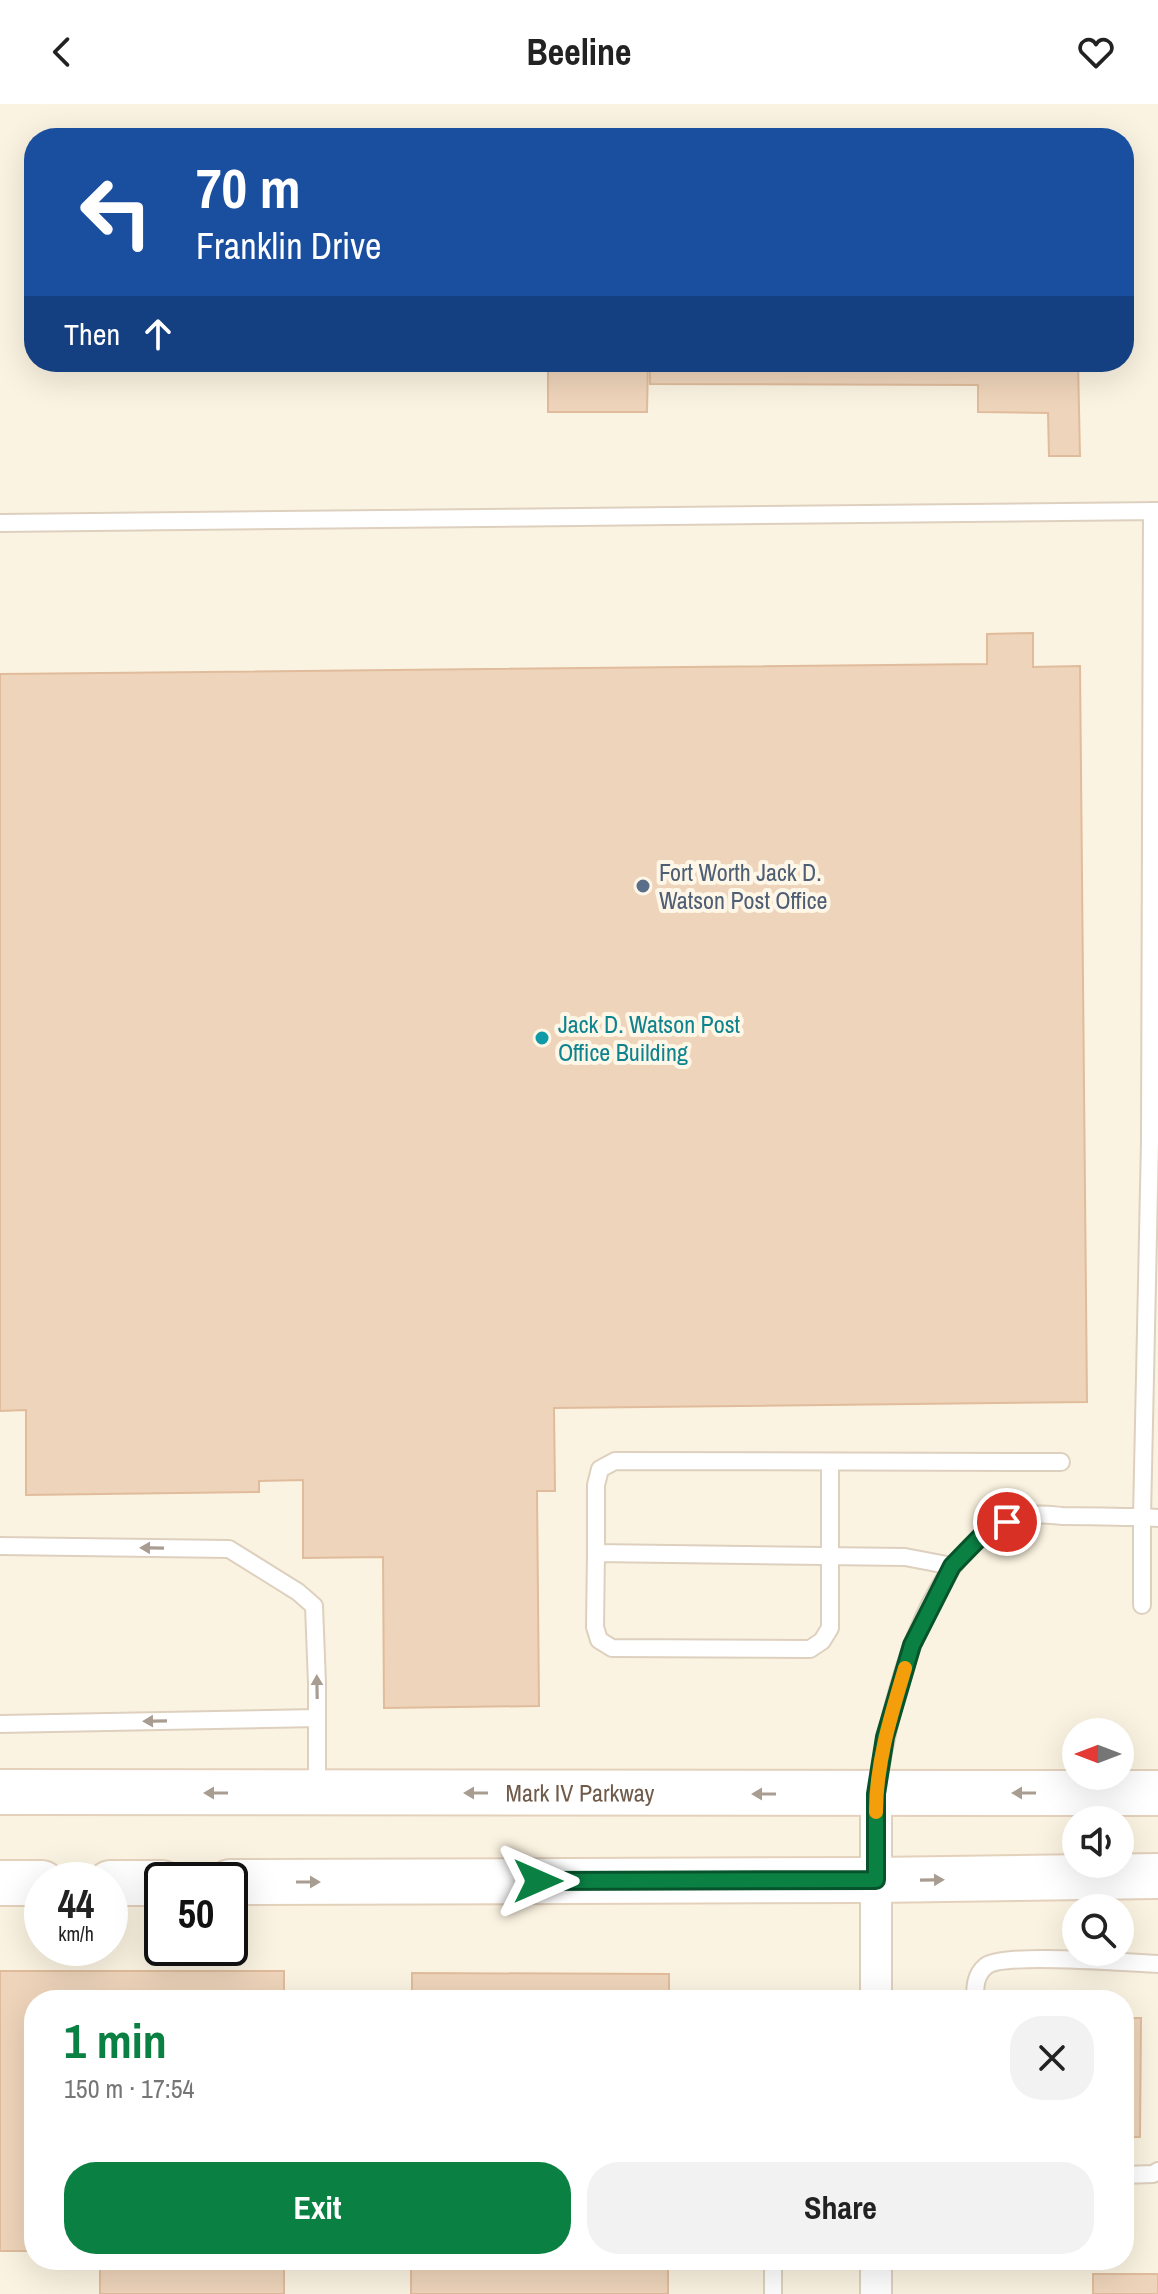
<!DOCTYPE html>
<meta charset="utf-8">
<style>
:root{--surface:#fff;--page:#f2f2f2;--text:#222;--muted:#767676;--accent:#0b8043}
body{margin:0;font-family:"Archivo Narrow",sans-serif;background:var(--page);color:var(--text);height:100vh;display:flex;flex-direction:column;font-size:30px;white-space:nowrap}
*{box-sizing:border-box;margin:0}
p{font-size:26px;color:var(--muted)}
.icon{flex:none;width:44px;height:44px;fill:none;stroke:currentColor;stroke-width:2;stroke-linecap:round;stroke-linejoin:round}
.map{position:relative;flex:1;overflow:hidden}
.drawer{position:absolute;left:24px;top:1886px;width:1110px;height:280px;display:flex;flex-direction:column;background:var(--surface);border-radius:32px;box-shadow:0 8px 32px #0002}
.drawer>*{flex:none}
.top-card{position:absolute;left:24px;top:24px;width:1110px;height:244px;border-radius:32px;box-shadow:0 8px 32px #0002;background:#1a4fa0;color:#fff;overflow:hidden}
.needle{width:52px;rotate:270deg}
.buttons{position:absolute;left:1062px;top:1614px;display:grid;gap:16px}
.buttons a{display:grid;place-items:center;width:72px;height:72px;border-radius:50%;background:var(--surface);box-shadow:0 8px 32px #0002;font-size:40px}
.speed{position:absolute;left:24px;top:1758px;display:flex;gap:16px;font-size:40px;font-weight:700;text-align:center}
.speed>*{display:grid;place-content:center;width:104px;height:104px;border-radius:50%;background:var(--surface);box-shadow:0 8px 32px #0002;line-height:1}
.speed small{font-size:20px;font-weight:400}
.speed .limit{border:4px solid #111;border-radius:12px;background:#fff;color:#111}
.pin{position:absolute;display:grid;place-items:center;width:68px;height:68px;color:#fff;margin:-34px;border:4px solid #fff;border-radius:50%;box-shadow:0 2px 8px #0007}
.me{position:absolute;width:88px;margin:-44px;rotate:90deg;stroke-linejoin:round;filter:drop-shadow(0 0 6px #0008)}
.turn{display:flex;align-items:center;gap:28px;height:168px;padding:0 40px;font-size:36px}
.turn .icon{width:104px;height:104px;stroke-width:2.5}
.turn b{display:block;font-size:56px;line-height:68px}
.then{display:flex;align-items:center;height:76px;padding:0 40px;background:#0003;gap:16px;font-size:30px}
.round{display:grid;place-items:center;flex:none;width:84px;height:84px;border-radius:32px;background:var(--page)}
.summary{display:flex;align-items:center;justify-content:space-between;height:136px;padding:0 40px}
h1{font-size:48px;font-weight:700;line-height:60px;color:var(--accent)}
.button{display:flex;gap:16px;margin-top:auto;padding:16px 40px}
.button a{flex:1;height:92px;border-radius:32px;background:var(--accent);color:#fff;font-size:32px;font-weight:700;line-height:92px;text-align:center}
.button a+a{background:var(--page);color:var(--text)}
header{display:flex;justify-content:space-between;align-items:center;height:104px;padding:0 40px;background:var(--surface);font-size:36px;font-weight:700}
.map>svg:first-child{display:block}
.building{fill:#eed4ba;stroke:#e0bc9c;stroke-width:2}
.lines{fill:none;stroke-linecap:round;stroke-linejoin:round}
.lane-casing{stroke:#ded0be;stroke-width:20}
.street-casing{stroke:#ded0be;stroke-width:34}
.secondary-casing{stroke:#e3d1bc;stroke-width:48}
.lane{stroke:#fff;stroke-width:16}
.street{stroke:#fff;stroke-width:30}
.secondary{stroke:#fff;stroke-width:44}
.oneway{fill:#a99d92}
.route-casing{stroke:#07532c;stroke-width:20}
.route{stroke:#0b8043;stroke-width:14}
.slow{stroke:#f59e0b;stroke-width:14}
.service-dot{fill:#5c6f8a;stroke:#fef7e7;stroke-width:3}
.culture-dot{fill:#0f9aa8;stroke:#fef7e7;stroke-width:3}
.labels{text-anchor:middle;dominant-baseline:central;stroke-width:8;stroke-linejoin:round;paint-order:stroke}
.service-label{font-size:24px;fill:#4e5e75;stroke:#fef7e7;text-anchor:start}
.culture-label{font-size:24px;fill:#0d838f;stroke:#fef7e7;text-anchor:start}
.street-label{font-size:24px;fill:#705b4a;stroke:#fef7e7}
</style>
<header><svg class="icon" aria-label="back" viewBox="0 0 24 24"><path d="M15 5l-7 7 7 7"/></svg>Beeline<svg class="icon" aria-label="heart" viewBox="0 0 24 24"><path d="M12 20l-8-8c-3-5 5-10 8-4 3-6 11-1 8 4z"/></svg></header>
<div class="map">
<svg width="1158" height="2190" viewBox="0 0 1158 2190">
<rect width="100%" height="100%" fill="#fbf3e1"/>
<!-- building -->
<path class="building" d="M 548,258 L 648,258 L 647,308 L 548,308 Z
M 650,258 L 1078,258 L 1080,352 L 1049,352 L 1048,309 L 978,308 L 978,281 L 650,280 Z
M 1033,529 L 1033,563 L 1080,562 L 1087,1298 L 554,1304 L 555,1387 L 537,1387 L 539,1602 L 384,1604 L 383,1453 L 303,1454 L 303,1376 L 259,1377 L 259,1388 L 26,1391 L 26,1306 L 0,1307 L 0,570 L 987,560 L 987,530 Z
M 0,1867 L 284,1867 L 284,1896 L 34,1896 L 34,2147 L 0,2147 Z
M 412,1869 L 669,1870 L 669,1896 L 412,1896 Z
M 1124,1914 L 1141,1914 L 1140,2033 L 1124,2033 Z
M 100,2156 L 284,2156 L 284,2190 L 100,2190 Z
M 411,2156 L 668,2156 L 668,2190 L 411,2190 Z
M 1093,2170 L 1158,2170 L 1158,2190 L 1093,2190 Z"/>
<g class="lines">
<!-- lane casing -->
<g class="lane-casing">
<path id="lane" d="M 0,419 L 1158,407
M 830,1358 L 830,1524 L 822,1537 L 810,1545 L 612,1544 L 599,1536 L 595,1523 L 596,1449 L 905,1453 L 952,1462
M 0,1442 L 229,1445 L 298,1488 L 314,1502 L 317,1580 L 317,1687
M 596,1449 L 596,1381 L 600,1365 L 615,1357 L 1061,1358
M 1142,1501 L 1142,1413 L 1158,1414
M 0,1620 L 317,1614
M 876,1688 C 890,1602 925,1434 1025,1412 C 1037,1409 1051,1411 1062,1412 C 1089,1412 1115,1413 1142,1413 L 1150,1037 L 1152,407
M 975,1896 C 975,1883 975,1871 986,1862 C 1004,1848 1128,1859 1158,1860
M 1124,2071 L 1153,2070 L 1158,2067
M 773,2190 L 773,2156"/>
</g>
<!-- street casing -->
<g class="street-casing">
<path id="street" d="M 876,1690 L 876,1896
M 876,2156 L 876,2190"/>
</g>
<!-- secondary casing -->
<g class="secondary-casing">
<g id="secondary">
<path id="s1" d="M 0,1688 L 1158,1689"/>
<path d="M 230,1778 L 876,1776 L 1158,1772"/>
<path d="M 0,1779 L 42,1779"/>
<path d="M 110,1779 L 162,1779"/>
</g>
</g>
<!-- lane -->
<use href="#lane" class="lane"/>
<!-- street -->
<use href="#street" class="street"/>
<!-- secondary -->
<use href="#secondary" class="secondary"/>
</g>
<!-- one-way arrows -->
<defs><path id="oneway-solid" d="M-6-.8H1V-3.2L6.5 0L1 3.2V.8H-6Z" transform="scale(2)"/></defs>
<g class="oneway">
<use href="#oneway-solid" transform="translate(152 1444) rotate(-179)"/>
<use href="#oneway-solid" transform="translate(317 1583) rotate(-91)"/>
<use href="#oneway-solid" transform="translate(155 1617) rotate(179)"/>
<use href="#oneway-solid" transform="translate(216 1689) rotate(-180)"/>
<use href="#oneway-solid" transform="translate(476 1689) rotate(-180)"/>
<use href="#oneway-solid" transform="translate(1024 1689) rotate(180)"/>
<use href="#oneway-solid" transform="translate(764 1690) rotate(-180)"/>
<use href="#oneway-solid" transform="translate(932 1776) rotate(-1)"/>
<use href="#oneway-solid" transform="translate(308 1778)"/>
</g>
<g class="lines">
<!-- route casing -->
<g class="route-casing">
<path id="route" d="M 538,1777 L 876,1776 L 876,1690 L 885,1633 L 912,1541 L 952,1462 L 988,1425 L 1007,1418"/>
</g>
<!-- route -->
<use href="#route" class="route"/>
<!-- slow -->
<path class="slow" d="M 876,1708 C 876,1659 891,1611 905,1564"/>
</g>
<!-- markers -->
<circle class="service-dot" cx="643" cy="782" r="8"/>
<circle class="culture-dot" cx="542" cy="934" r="8"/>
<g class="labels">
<!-- service labels -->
<g class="service-label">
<text x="659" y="768">Fort Worth Jack D.<tspan x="659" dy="28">Watson Post Office</tspan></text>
</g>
<!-- culture labels -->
<g class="culture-label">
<text x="558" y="920">Jack D. Watson Post<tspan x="558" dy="28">Office Building</tspan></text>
</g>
<!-- street labels -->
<g class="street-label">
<text stroke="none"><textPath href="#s1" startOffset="580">Mark IV Parkway</textPath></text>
</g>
</g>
</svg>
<div class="buttons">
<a><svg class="needle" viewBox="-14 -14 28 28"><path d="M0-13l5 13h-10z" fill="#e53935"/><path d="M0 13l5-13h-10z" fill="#767676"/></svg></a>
<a><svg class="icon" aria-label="sound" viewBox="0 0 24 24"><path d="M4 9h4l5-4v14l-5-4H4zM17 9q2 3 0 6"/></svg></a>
<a><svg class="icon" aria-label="search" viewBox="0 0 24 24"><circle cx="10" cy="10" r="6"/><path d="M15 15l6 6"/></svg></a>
</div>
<div class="speed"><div>44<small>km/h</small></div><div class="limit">50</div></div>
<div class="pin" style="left:1007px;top:1418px;background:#d93025"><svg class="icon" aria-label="arrive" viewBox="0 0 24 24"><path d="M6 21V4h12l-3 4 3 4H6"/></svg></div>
<svg class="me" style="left:538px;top:1777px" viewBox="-20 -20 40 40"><path d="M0-17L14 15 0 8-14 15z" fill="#0b8043" stroke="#fff" stroke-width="4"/></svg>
<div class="top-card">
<div class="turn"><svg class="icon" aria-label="left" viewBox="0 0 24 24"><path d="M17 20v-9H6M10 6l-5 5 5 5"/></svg><div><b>70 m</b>Franklin Drive</div></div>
<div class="then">Then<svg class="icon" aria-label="ahead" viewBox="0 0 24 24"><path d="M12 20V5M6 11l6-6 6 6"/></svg></div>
</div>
<section class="drawer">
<div class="summary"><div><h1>1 min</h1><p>150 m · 17:54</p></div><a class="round"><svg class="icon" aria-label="close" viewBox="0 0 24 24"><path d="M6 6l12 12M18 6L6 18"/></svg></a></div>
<div class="button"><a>Exit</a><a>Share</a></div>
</section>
</div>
